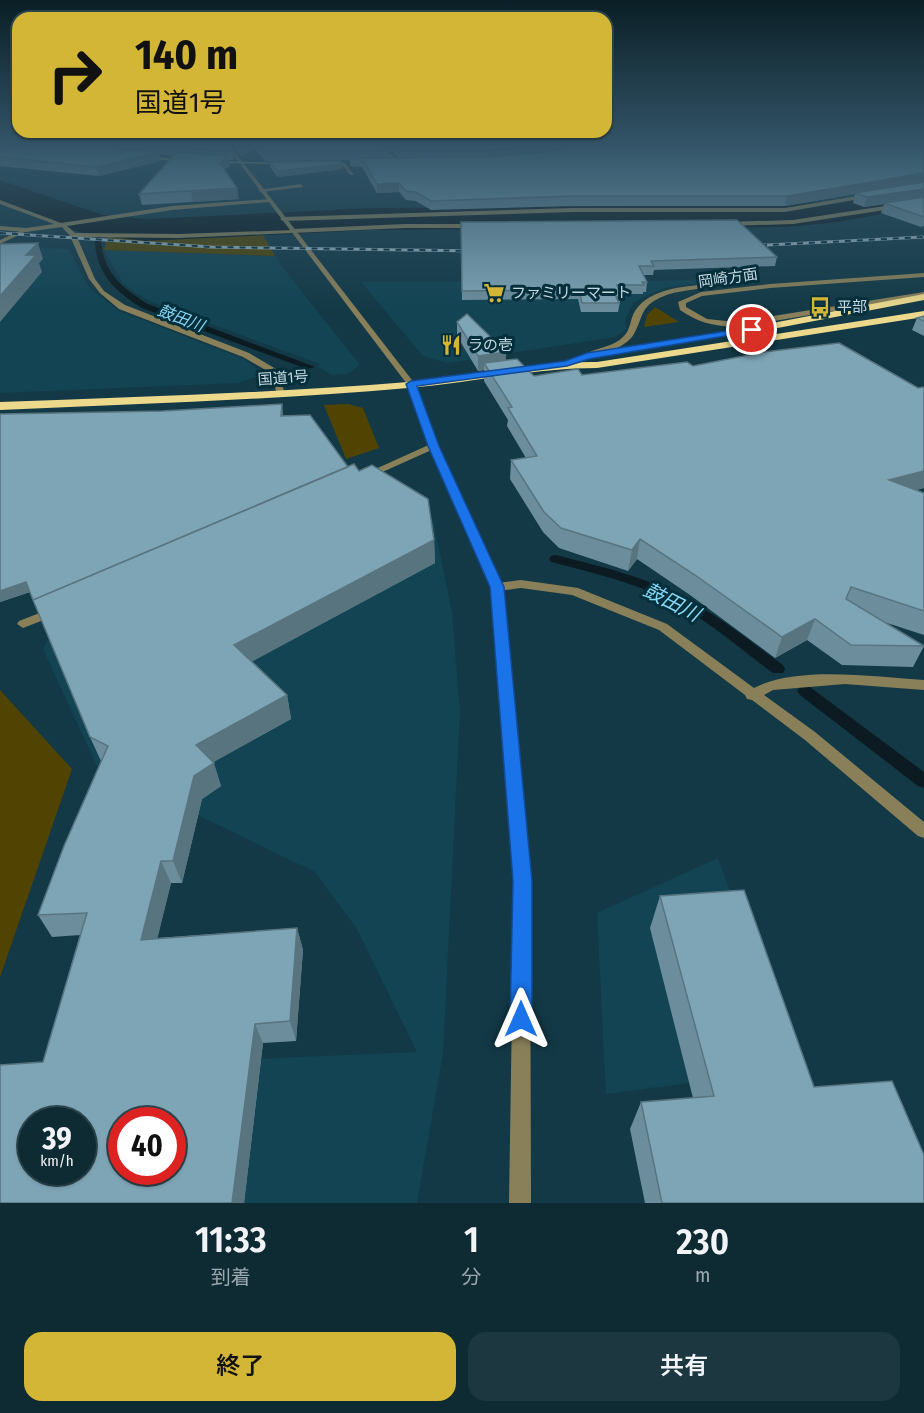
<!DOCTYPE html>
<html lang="ja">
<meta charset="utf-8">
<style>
:root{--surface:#0e2b34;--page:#1c3740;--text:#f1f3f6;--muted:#9ba7ac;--line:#2e474f;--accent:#d3b635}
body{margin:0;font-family:"Fira Sans Condensed","Noto Sans JP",sans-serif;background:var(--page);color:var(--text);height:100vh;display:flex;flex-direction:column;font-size:22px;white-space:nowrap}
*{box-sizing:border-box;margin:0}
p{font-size:20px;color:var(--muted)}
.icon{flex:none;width:33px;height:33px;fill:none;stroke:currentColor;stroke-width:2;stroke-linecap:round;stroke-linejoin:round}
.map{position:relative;height:1203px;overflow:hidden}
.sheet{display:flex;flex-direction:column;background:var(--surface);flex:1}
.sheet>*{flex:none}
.top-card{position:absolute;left:12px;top:12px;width:600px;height:126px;border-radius:18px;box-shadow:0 2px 4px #0004,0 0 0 2px var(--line);background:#d3b635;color:#111;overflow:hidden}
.speed{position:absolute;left:18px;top:1107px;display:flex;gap:12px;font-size:30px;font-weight:700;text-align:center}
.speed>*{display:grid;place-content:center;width:78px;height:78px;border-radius:50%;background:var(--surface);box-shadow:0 2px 4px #0004,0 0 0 2px var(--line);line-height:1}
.speed small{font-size:15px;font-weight:400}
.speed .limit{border:9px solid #d22;background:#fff;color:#111}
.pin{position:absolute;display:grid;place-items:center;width:51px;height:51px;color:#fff;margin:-26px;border:3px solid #fff;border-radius:50%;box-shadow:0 2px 6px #0007}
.me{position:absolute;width:66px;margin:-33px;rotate:0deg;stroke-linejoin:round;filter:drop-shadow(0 0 4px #0008)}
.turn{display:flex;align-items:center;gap:21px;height:126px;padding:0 24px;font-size:27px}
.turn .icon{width:78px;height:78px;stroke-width:2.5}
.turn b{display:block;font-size:42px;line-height:51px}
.eta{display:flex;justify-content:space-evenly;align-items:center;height:102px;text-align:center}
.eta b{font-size:36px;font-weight:600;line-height:42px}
.primary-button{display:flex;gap:12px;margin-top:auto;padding:12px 24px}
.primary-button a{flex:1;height:69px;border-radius:18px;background:var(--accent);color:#111;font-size:24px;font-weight:600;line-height:69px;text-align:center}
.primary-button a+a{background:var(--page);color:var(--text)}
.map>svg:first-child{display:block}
.built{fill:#124454;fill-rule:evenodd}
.green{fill:#514402}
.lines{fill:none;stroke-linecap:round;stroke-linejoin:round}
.stream{fill:#0b1b21;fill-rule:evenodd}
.river{fill:#0b1b21;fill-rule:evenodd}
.service{fill:#89805a;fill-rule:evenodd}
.minor{fill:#89805a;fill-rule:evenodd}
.tertiary{fill:#89805a;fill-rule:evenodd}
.secondary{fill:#b9aa6d;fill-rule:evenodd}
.trunk{fill:#ecd98c;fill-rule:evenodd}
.rail-casing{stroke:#9bb3bd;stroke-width:3}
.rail{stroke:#062f3c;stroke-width:2;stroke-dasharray:6;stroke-linecap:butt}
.wall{fill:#6c8e9c}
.shaded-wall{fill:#58747f}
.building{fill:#7ea5b5;stroke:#58747f;stroke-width:1.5;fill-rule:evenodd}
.route{fill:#1a73e8;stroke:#114b97;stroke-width:1.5}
.labels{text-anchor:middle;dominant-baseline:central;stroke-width:6;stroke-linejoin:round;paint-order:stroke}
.far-street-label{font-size:15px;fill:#c4d8e1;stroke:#062f3c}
.far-poi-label{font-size:15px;fill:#c4d8e1;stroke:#062f3c;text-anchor:start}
.far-water-label{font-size:16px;font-style:italic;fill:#87d9f8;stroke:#062f3c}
.water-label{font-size:20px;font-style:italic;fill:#87d9f8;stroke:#062f3c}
</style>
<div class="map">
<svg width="924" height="1203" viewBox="0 0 924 1203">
<rect width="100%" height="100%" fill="#133946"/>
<!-- built -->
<path class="built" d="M 0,246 L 69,249 L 85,281 L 92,290 L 119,311 L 244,359 L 264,374 L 238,383 L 0,393 Z
M 104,250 L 277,256 L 280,264 L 360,365 L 347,374 L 332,375 L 317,366 L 320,364 L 154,303 L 135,293 L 122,282 Z
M 748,278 L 668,287 L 648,295 L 633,303 L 625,320 L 627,329 L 615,337 L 447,363 L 423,356 L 361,282 L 653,281 Z
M 373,482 L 433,520 L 452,612 L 460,712 L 443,1053 L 417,1203 L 0,1203 L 0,1070 L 417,1052 L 357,929 L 315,872 L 97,766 L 43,649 L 59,620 ZM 32,1120 L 82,1120 L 82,1172 L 32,1172 ZM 122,1120 L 172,1120 L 172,1172 L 122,1172 Z
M 718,858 L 794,1069 L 606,1094 L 597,913 Z"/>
<!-- green -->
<path class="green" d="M 250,234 L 263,235 L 275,256 L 104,250 L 108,237 Z
M 655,307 L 679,322 L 644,327 L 647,315 Z
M 348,404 L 363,408 L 379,448 L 346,459 L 324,405 Z
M 0,690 L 72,769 L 0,977 Z"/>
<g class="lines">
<!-- stream -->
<path class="stream" d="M 98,224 L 101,226 C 99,266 115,284 148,304 L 315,367 L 307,369 L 142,308 C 108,287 92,267 95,226 Z
M 555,555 C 600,566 646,577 687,599 C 722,618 752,643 783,665 L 785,669 L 783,673 L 773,673 C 742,650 712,624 678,605 C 638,583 594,573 551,562 L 549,559 L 551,556 Z
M 805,685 L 810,687 L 924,772 L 924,788 L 918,786 L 800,695 L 797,691 L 800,687 Z"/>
<!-- river -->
<path class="river" d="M 0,180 L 103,215 L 146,219 L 372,208 L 788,205 L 839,200 L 924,186 L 924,206 L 839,222 L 788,227 L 372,230 L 146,241 L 85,234 L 0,202 Z"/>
<!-- service -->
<path class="service" d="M 340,162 L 344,162 L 354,175 L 350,175 Z
M 301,184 L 303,187 L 261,192 L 258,190 Z
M 869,194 L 871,197 L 785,212 L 572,212 L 283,221 L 280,219 L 283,217 L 572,208 L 785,208 Z
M 924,200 L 924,204 L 793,224 L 726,226 L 723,224 L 726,222 L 793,220 Z
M 405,224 L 477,224 L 480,226 L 477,228 L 405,228 L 292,233 L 289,231 L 292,229 Z
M 24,229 L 29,230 L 0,244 L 0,240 Z
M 924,273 L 924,277 L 770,288 L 702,296 L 686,303 L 686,307 L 707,319 L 736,322 L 924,292 L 924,296 L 744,326 C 720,328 700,324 680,310 L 678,302 L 701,292 L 770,284 Z
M 707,284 L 709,285 L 709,287 C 691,291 671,290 654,301 C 641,309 642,319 635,332 C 629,345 613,350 600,354 C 594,356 589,360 583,356 C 595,347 613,348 624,336 C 631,329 630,319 635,311 C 650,288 683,287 707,284 Z"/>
<!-- minor -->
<path class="minor" d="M 372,143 L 377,143 L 403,164 L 399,165 Z
M 570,143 L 577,143 L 592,149 L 588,150 Z
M 271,199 L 269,202 L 172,210 L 67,226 L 75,233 L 179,234 L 294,230 L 292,233 L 179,238 L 77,237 L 95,279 L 104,291 L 125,305 L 249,353 L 276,369 L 285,393 L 281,396 L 277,393 L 269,372 L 243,357 L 119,309 L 100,293 L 89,279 L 70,236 L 62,227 L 26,232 L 0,230 L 0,226 L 26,228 L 54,224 L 0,204 L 0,200 L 61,223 L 172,206 Z
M 433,443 L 438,446 L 436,448 L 369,478 L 361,478 L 360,476 Z
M 521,580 L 578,588 L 667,624 L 754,688 C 796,665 877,677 924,680 L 924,690 L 845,684 L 773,690 L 764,695 L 815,732 L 924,822 L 924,838 L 918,836 L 805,740 L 752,700 L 747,699 L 745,695 L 659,630 L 572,595 L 521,588 L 497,591 L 491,587 L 497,583 Z
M 55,607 L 59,608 L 61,611 L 59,614 L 23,628 L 17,624 L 19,621 Z"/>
<!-- tertiary -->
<path class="tertiary" d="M 224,143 L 228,143 L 415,384 L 438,446 L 503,587 L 530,881 L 531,1203 L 509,1203 L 514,881 L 491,587 L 428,446 L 407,384 Z"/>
<!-- secondary -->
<path class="secondary" d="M 145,156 L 187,160 L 189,161 L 187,162 L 143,158 Z
M 213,161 L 286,163 L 288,164 L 211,163 Z"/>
<!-- trunk -->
<path class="trunk" d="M 924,294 L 924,300 L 762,331 L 757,328 L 762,325 Z
M 924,311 L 924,317 L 597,368 C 533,368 471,383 408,388 C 272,400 136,404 0,410 L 0,402 C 136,397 272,393 408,382 C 471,376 533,361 597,362 Z"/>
<!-- rail casing -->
<g class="rail-casing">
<path id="rail" d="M 0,233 L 211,247 L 480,251
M 749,246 L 924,237"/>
</g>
<!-- rail -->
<use href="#rail" class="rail"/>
</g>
<!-- wall -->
<path class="wall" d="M 0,143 L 226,143 L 233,152 L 234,160 L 229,160 L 230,166 L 225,170 L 239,199 L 142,205 L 139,194 L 174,155 L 159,154 L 160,161 L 99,176 L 0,166 Z
M 230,143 L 378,143 L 388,151 L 389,157 L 398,157 L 381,143 L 574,143 L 574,146 L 586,144 L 581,143 L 924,143 L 924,226 L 921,227 L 881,213 L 884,204 L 864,207 L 853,203 L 855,194 L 785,206 L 572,206 L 431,210 L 416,201 L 406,200 L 399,192 L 377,193 L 362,167 L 350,166 L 350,160 L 265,161 L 254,148 L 242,157 Z
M 270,162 L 342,164 L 343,169 L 278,177 L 270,167 Z
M 461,222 L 777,257 L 775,266 L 654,270 L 653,275 L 644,275 L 647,282 L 646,292 L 643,292 L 643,294 L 620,294 L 621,296 L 618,312 L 581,312 L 578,299 L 462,300 Z
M 924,316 L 924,336 L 912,330 L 917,318 Z
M 457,322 L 506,352 L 506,361 L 534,376 L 582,375 L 693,366 L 918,388 L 924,387 L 924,488 L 916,490 L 924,493 L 924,635 L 884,622 L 924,646 L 913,667 L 842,665 L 807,640 L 775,658 L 690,595 L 637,559 L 628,571 L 559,548 L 543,532 L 510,479 L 511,460 L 526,458 L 507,426 L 508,420 L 484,381 L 484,370 L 478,371 L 457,336 Z
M 283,413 L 283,416 L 348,467 L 359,471 L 434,540 L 435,563 L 252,661 L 287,695 L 291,719 L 213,762 L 221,786 L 202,799 L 182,883 L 171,883 L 157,938 L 297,928 L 303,950 L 296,1041 L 263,1043 L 244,1203 L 0,1203 L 43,1062 L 80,935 L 52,937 L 38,915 L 101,761 L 90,737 L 30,592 L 0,602 L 0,414 Z
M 660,896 L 814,1087 L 924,1203 L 645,1203 L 630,1129 L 641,1102 L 693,1098 L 650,928 Z"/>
<!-- shaded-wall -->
<path class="shaded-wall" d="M 248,143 L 254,143 L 254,148 L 242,157 L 241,149 Z
M 552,143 L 574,143 L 574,147 L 535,155 L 485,159 L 485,150 Z
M 159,152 L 160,161 L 99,176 L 96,167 Z
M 228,156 L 230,166 L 221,173 L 220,163 Z
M 342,164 L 343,169 L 278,177 L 278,171 Z
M 924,173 L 924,182 L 785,206 L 787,196 Z
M 399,183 L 399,192 L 377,193 L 377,184 Z
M 237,188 L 239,199 L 193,202 L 191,192 Z
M 924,189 L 924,198 L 864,207 L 867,197 Z
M 38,243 L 43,259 L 39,263 L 42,272 L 0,322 L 0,296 L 26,255 Z
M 506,352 L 506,367 L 484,363 L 484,370 L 478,371 L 478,356 Z
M 282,404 L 283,413 L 282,425 L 281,416 Z
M 924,471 L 924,488 L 881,499 L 889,480 Z
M 640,539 L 637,559 L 628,571 L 632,550 Z
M 434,540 L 435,563 L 240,668 L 234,645 Z
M 26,582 L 30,592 L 0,602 L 0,591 Z
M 815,619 L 807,640 L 775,658 L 782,637 Z
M 287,695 L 291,719 L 203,768 L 196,745 Z
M 214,763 L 221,786 L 202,799 L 182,883 L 173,861 L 194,776 Z
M 161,861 L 171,883 L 152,961 L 141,940 Z
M 297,928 L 303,950 L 296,1041 L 290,1021 Z
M 255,1024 L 263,1043 L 244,1203 L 232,1203 Z"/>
<!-- building -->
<path class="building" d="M 0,143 L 48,143 L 159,152 L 96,167 L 0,157 Z
M 127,143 L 226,143 L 233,152 Z
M 236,143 L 248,143 L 241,149 Z
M 256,143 L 378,143 L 388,151 L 264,152 Z
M 391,143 L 552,143 L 535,146 L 485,150 L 401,151 Z
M 592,143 L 924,143 L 924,173 L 787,196 L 573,196 L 431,201 L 416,192 L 406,191 L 399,183 L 377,184 L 362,158 L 350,158 L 485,157 L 536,153 Z
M 177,152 L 228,156 L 220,163 L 237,188 L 139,194 Z
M 340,161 L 342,164 L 278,171 L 270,162 Z
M 924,182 L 924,189 L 867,197 L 855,193 Z
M 924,197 L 924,217 L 884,203 Z
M 737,220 L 777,257 L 651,261 L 654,266 L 639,266 L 647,282 L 642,282 L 644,285 L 617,285 L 621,296 L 616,297 L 619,303 L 582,303 L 579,290 L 462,291 L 461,222 Z
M 38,243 L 26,255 L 36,255 L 0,296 L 0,244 Z
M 467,314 L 506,352 L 478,356 L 457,322 Z
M 924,316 L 924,321 L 917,318 Z
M 839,343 L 918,388 L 924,387 L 924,471 L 889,480 L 924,493 L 924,611 L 851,587 L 846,599 L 924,646 L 851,645 L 815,619 L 782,637 L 695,575 L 640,539 L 632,550 L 561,528 L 544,512 L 511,460 L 537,456 L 508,408 L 512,407 L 484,363 L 517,359 L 534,376 L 578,369 L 582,375 L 687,362 L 693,366 L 764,352 Z
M 282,404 L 281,416 L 310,415 L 348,467 L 33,600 L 26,582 L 0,591 L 0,414 L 163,411 Z
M 354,464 L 359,471 L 372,465 L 428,499 L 434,540 L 234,645 L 287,695 L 196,745 L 214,763 L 194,776 L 173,861 L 161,861 L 141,940 L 297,928 L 290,1021 L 255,1024 L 232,1203 L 0,1203 L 0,1065 L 43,1062 L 87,913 L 38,915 L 64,846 L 108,746 L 90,737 L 33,600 ZM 32,1120 L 82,1120 L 82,1172 L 32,1172 ZM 122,1120 L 172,1120 L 172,1172 L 122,1172 Z
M 744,890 L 814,1087 L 892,1081 L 924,1155 L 924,1203 L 662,1203 L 641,1102 L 714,1096 L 660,896 Z"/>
<!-- sky -->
<linearGradient id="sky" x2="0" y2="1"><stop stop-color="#0a1f26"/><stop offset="0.46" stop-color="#335468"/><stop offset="1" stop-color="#335468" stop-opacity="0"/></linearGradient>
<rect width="924" height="312" fill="url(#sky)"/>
<!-- route -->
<path class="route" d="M 752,327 L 755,328 L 755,331 L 589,359 L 567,366 L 417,386 L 439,446 L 504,587 L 532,881 L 532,1019 L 529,1027 L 521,1030 L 513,1027 L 510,1019 L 513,881 L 490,587 L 428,446 L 406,384 L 411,381 L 565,361 L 587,353 Z"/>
<!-- icons -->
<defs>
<g id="supermarket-bare" transform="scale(1.62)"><path d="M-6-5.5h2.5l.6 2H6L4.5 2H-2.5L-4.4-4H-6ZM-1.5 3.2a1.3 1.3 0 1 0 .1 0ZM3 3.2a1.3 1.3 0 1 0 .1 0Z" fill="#d3b635" stroke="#062f3c" stroke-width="2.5" paint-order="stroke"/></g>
<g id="bus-bare" transform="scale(1.62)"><path d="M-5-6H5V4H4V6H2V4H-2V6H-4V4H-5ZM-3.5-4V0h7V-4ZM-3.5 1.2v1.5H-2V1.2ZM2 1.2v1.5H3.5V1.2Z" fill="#d3b635" stroke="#062f3c" stroke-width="2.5" paint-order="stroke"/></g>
<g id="restaurant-bare" transform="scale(1.62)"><path d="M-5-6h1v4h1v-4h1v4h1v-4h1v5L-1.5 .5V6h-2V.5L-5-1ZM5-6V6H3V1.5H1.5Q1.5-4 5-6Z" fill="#d3b635" stroke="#062f3c" stroke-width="2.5" paint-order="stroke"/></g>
</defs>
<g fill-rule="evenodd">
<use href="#supermarket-bare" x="494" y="293"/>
<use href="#bus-bare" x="820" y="307"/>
<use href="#restaurant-bare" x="451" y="345"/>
</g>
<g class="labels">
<!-- far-street labels -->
<g class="far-street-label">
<text transform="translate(728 278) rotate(-8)">岡崎方面</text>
<text transform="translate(283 378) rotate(-4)">国道1号</text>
</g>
<!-- far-poi labels -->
<g class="far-poi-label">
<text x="511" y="293">ファミリーマート</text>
<text x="837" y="307">平部</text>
<text x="468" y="345">ラの壱</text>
</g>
<!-- far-water labels -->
<g class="far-water-label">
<text transform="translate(181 318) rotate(21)">鼓田川</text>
</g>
<!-- water labels -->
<g class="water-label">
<text transform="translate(672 602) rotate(27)">鼓田川</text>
</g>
</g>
</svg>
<div class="speed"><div>39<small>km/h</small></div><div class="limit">40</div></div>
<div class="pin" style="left:752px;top:330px;background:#d93025"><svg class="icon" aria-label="arrive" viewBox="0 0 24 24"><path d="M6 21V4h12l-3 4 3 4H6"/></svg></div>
<svg class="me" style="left:521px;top:1019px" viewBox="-20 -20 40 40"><path d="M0-17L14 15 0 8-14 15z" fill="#1a73e8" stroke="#fff" stroke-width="4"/></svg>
<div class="top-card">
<div class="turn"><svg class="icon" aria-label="right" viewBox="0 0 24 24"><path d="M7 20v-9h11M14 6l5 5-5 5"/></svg><div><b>140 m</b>国道1号</div></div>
</div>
</div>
<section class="sheet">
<div class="eta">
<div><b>11:33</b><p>到着</p></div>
<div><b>1</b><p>分</p></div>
<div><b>230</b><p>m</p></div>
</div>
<div class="primary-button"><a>終了</a><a>共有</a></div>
</section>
